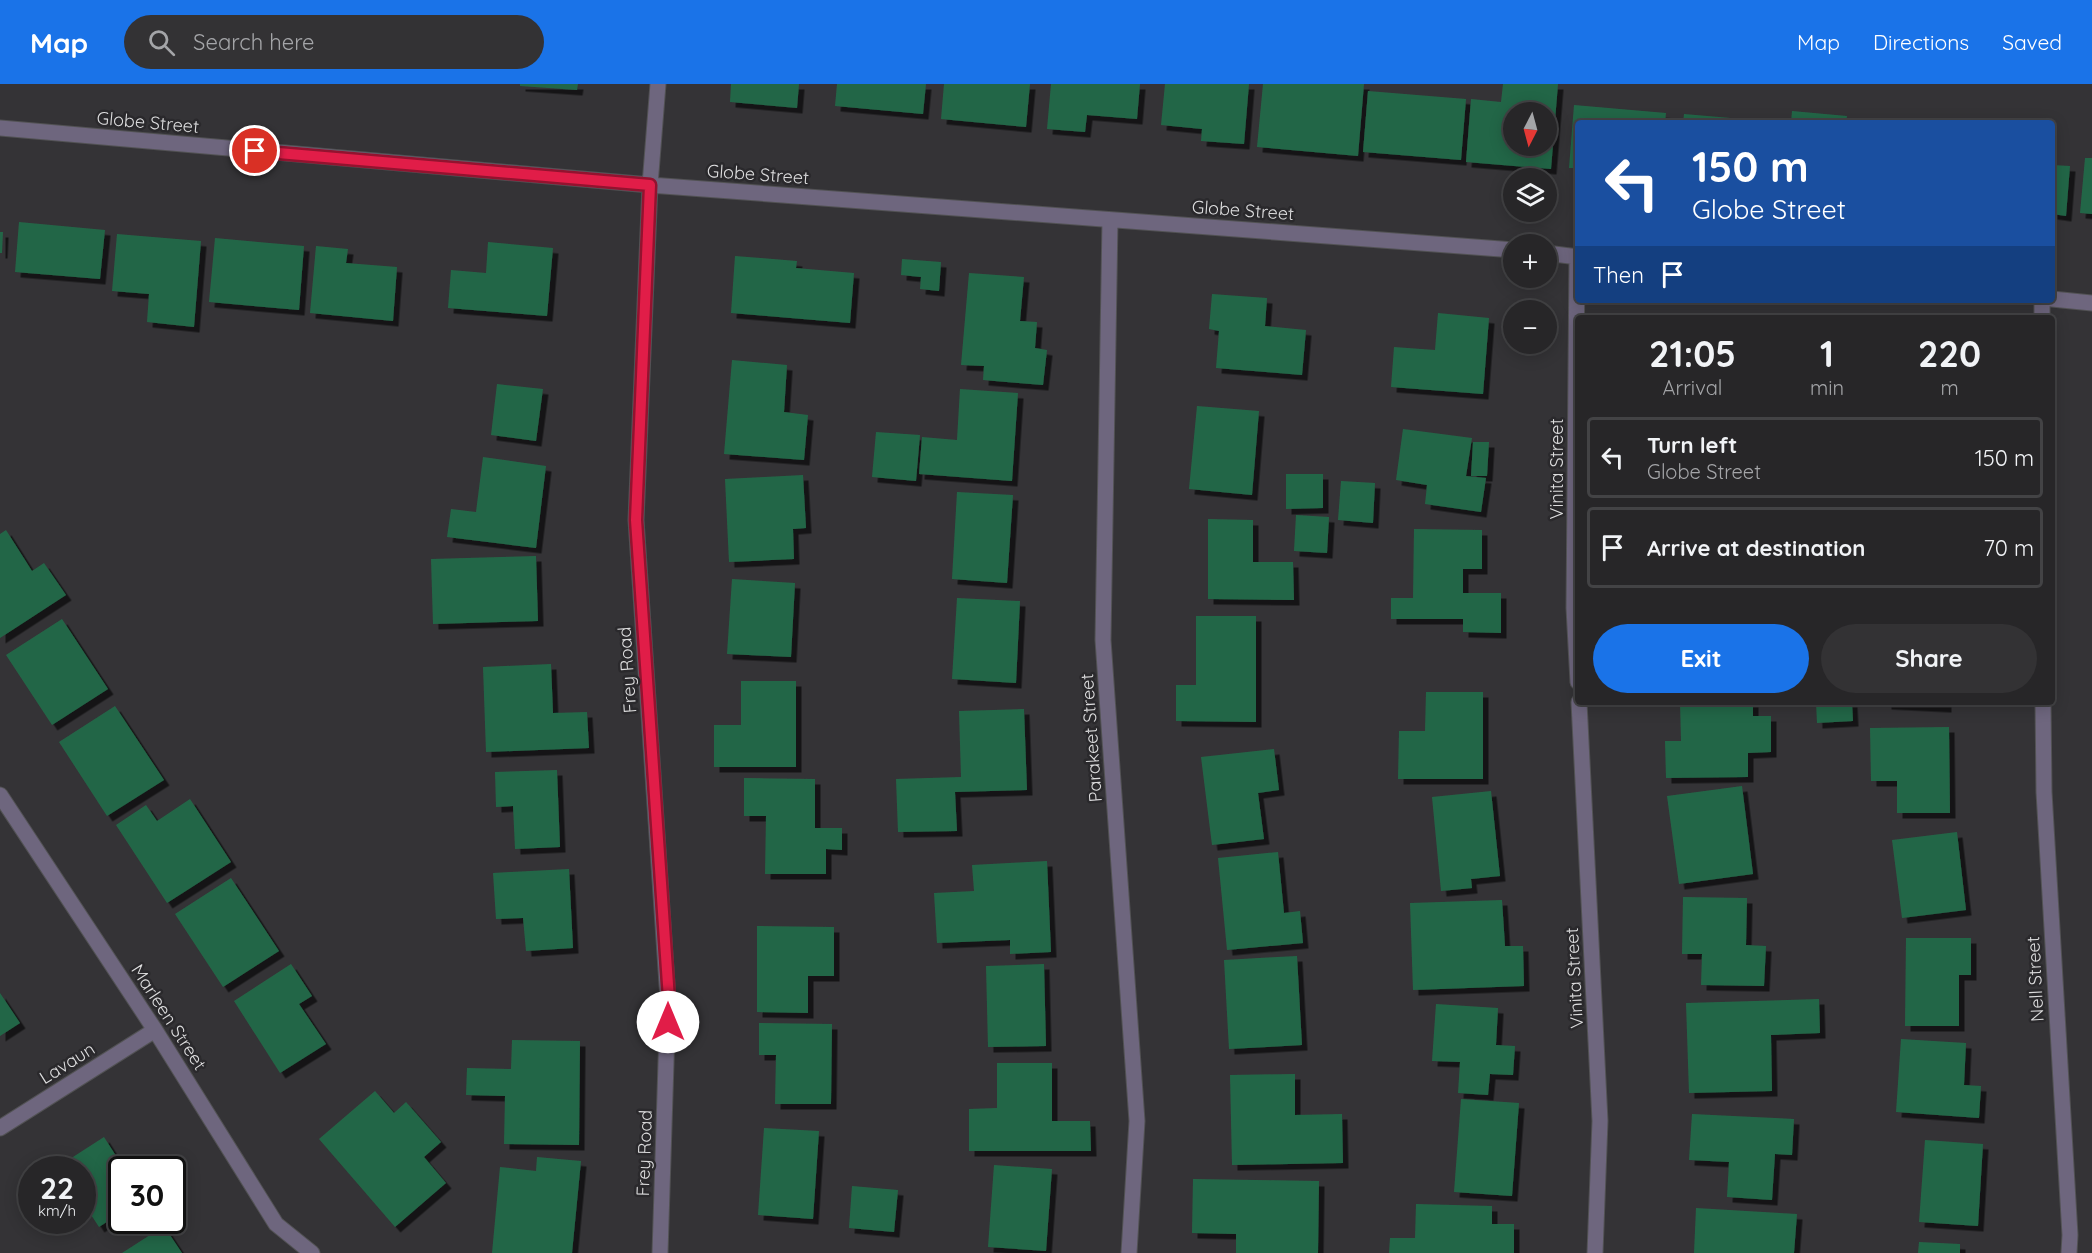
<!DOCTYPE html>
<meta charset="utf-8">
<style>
:root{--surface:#272628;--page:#333234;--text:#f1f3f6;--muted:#a4a5a8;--line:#434345;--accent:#1a73e8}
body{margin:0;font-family:Quicksand,sans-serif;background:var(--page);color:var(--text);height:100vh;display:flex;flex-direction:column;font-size:22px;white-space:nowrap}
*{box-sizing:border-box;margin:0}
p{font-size:20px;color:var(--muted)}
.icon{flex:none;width:33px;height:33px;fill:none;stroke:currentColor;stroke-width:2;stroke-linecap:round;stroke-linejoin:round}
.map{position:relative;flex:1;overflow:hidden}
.sheet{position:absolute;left:1575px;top:231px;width:480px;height:390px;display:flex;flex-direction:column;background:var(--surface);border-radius:6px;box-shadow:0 3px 15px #0003,0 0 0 2px var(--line)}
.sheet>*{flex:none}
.hud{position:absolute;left:1575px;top:36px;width:480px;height:183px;border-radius:6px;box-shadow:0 3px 15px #0003,0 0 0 2px var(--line);background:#1a4fa0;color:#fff;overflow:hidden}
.needle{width:39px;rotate:186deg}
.controls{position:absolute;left:1503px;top:18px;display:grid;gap:12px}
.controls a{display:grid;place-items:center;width:54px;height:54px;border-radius:50%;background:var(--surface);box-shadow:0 3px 15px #0003,0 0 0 2px var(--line);font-size:30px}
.speed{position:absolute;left:18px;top:1072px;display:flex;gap:12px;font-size:30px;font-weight:700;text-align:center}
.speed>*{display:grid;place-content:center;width:78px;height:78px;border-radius:50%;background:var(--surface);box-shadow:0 3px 15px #0003,0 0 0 2px var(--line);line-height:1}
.speed small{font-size:15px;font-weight:400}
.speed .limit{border:3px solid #111;border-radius:9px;background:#fff;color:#111}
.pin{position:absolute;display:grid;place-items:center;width:51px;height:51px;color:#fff;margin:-26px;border:3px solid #fff;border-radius:50%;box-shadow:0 2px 6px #0007}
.me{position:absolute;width:66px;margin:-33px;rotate:0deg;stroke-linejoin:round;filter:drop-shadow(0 0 4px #0008)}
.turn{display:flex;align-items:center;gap:21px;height:126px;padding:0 18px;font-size:27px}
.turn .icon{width:78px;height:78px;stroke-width:2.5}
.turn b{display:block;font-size:42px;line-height:51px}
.then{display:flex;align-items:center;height:57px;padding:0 18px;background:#0003;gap:12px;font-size:22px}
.eta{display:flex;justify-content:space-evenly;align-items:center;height:102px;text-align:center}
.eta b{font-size:36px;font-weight:800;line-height:42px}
.button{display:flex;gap:12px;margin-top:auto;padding:12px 18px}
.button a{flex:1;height:69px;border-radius:36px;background:var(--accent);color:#fff;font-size:24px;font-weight:800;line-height:69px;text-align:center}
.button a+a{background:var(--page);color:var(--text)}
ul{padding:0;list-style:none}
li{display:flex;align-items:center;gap:18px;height:81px;margin:0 12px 9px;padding:0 6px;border:3px solid var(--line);border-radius:6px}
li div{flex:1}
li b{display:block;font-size:22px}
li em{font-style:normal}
header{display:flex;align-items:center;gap:36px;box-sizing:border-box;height:84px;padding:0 30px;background:var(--accent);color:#fff}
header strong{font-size:28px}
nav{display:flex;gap:33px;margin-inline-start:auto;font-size:21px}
.search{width:420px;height:54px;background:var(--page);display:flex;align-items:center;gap:15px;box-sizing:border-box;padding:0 21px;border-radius:33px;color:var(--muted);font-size:22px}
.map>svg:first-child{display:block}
.building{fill:#246647;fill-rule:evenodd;filter:url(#shadow)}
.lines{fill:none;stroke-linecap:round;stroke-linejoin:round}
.street-casing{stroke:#525254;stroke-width:17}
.street{stroke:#6e667e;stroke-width:15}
.route-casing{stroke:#92132f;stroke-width:15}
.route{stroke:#e11d48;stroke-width:10}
.labels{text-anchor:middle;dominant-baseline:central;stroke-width:5;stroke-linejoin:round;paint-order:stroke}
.street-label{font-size:18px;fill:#ddddde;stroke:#2a292c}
</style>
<header>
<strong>Map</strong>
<div class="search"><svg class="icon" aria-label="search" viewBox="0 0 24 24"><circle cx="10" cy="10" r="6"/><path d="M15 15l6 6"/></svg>Search here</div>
<nav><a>Map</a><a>Directions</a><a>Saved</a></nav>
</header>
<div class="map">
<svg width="2092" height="1169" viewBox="0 0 2092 1169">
<defs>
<filter id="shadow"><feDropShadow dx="5.5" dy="5.5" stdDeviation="0" flood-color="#0009"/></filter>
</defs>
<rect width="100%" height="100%" fill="#343336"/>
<!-- building -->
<path class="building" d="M 520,0 L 578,0 L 577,6 L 520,2 Z
M 731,0 L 799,0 L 797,24 L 730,18 Z
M 837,0 L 926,0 L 923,30 L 835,22 Z
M 944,0 L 1030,0 L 1026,43 L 941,35 Z
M 1051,0 L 1140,0 L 1137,35 L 1087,31 L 1085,48 L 1047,45 Z
M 1165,0 L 1249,0 L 1244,60 L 1201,57 L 1202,45 L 1161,41 Z
M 1263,0 L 1364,0 L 1358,72 L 1257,63 Z
M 1503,0 L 1558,0 L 1551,85 L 1466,78 L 1471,15 L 1501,18 ZM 1514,28 L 1546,28 L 1546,62 L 1514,62 Z
M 1368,7 L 1466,15 L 1461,76 L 1363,68 Z
M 1574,21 L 1666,29 L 1665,39 L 1578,39 L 1578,84 L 1569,84 Z
M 1792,27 L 1847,32 L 1846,39 L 1791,39 Z
M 1684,30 L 1766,37 L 1766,39 L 1683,39 Z
M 2085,74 L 2092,74 L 2092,130 L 2080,129 Z
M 2052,81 L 2070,82 L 2066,132 L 2052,130 Z
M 19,138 L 105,146 L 100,195 L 15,188 Z
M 0,148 L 3,148 L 2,169 L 0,169 Z
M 117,150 L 201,157 L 194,243 L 147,238 L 149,210 L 112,207 Z
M 215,154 L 304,162 L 299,226 L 209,218 Z
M 488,158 L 553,164 L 547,232 L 448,224 L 451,186 L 486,189 Z
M 316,162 L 348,165 L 346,179 L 397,183 L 393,237 L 310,229 Z
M 735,172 L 797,177 L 796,184 L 854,189 L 850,239 L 731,229 Z
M 902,175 L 941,178 L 939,207 L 920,205 L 921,193 L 901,191 Z
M 969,189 L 1024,193 L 1020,237 L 1037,238 L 1035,264 L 1047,266 L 1043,301 L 983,296 L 984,282 L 961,281 Z
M 1212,210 L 1267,214 L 1265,242 L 1306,246 L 1302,291 L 1216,284 L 1219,247 L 1209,245 Z
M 1438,229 L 1489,234 L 1483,310 L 1391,303 L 1394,263 L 1435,266 Z
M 732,276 L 787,281 L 784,328 L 808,331 L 804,376 L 724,370 Z
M 497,300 L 543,305 L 536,357 L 491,351 Z
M 960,305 L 1018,309 L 1012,397 L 919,390 L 922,353 L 957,356 Z
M 1197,322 L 1259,327 L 1252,411 L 1189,405 Z
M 1403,345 L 1472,354 L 1466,392 L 1486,394 L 1481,428 L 1425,420 L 1427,401 L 1396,396 Z
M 876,348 L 920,351 L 916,397 L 872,393 Z
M 1473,358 L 1489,358 L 1487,392 L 1471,392 Z
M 483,373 L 546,382 L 536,464 L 447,453 L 451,425 L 476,428 Z
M 1286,390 L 1323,390 L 1323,424 L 1286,425 Z
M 803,391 L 806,444 L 793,445 L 794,475 L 729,478 L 725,395 Z
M 1341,397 L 1375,399 L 1373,439 L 1338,436 Z
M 957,408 L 1013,411 L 1007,499 L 952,495 Z
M 1296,431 L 1329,433 L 1327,469 L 1294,467 Z
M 1208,435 L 1253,436 L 1253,478 L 1293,478 L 1294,516 L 1208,515 Z
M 1414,445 L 1482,446 L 1482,485 L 1463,485 L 1463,509 L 1501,509 L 1501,549 L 1463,548 L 1463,535 L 1391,535 L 1391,514 L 1413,514 Z
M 6,446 L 32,487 L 44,479 L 66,511 L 0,554 L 0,450 Z
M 536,472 L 538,537 L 433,540 L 431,475 Z
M 732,495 L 795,499 L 791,573 L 727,570 Z
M 957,514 L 1020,517 L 1016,599 L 952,595 Z
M 1196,532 L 1256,532 L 1256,638 L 1176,637 L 1176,601 L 1196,601 Z
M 62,535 L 108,605 L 52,641 L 6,571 Z
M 551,580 L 553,629 L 587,628 L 589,664 L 486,668 L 483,583 Z
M 741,597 L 796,597 L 796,683 L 714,683 L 714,641 L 741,641 Z
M 1426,608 L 1483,608 L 1483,695 L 1398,695 L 1399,647 L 1425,647 Z
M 1680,618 L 1753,618 L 1753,632 L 1771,632 L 1771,668 L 1748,669 L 1748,693 L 1666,694 L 1665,657 L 1681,657 Z
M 1816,618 L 1852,618 L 1853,637 L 1817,639 Z
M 1886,618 L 1946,618 L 1946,623 L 1886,620 Z
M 115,622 L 164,696 L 107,732 L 59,658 Z
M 1024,625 L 1027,706 L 955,708 L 957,747 L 898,748 L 896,695 L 961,693 L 959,627 Z
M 1949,643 L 1950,729 L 1897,729 L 1897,697 L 1871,697 L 1870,644 Z
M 1274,665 L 1279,706 L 1258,709 L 1264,755 L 1212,761 L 1201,673 Z
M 557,686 L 560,763 L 515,765 L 513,722 L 496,723 L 495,688 Z
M 744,694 L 815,695 L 815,744 L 842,744 L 842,766 L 826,765 L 826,790 L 765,790 L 766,732 L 744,732 Z
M 1742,702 L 1753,790 L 1679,800 L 1667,712 Z
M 1491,707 L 1500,792 L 1471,795 L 1472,804 L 1441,807 L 1432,713 Z
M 190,715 L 231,778 L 167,819 L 116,741 L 146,721 L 157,737 Z
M 1957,748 L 1966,826 L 1902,834 L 1892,756 Z
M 1278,768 L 1284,829 L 1300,827 L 1303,859 L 1227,866 L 1218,774 Z
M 1047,777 L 1051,868 L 1010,870 L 1010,856 L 937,859 L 934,809 L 974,807 L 972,781 Z
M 569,785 L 573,864 L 526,867 L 523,834 L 496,835 L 493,789 Z
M 231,794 L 279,867 L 223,903 L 175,830 Z
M 1683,813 L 1747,814 L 1746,861 L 1766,862 L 1764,902 L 1701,901 L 1702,870 L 1682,870 Z
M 1502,816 L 1505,862 L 1523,862 L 1524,902 L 1413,906 L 1410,819 Z
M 757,842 L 834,843 L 834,892 L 808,892 L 808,929 L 757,928 Z
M 1906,854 L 1971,854 L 1971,891 L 1959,891 L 1959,942 L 1905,942 Z
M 1297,872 L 1302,961 L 1229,965 L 1224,876 Z
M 291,880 L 312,912 L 299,920 L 326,960 L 280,989 L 234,917 Z
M 1044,880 L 1046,962 L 988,963 L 986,882 Z
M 0,909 L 20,939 L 0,952 Z
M 1819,915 L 1820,949 L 1771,951 L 1772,1007 L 1689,1009 L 1686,919 Z
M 1436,920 L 1498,924 L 1496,961 L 1515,962 L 1513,991 L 1490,990 L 1488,1011 L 1458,1009 L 1460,978 L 1432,977 Z
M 759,939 L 832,940 L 831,1020 L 775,1020 L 776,971 L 759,971 Z
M 1901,955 L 1966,959 L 1964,1001 L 1981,1002 L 1979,1034 L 1896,1028 Z
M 512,956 L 580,957 L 579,1061 L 504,1060 L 505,1012 L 466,1011 L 467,984 L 511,985 Z
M 997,979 L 1052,979 L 1052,1037 L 1090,1037 L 1091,1067 L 969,1067 L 969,1025 L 997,1024 Z
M 1295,990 L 1295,1031 L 1342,1030 L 1343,1079 L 1232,1081 L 1230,991 Z
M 375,1007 L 394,1029 L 406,1018 L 441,1058 L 424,1073 L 446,1099 L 395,1143 L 319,1055 Z
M 1461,1015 L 1519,1019 L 1512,1112 L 1454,1108 Z
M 1692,1030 L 1794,1035 L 1792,1071 L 1775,1070 L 1772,1116 L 1727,1113 L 1729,1078 L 1689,1076 Z
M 764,1044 L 819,1047 L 813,1135 L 758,1131 Z
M 104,1053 L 125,1086 L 122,1086 L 122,1128 L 99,1143 L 82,1117 L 82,1086 L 62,1086 L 59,1082 Z
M 1925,1056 L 1983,1060 L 1978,1142 L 1919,1138 Z
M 537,1073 L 581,1077 L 572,1169 L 492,1169 L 500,1083 L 536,1087 Z
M 994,1081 L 1052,1085 L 1046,1167 L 988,1163 Z
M 1193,1095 L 1319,1097 L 1318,1169 L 1236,1169 L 1236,1150 L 1192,1149 Z
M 852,1102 L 898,1106 L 894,1148 L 849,1144 Z
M 1416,1120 L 1492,1122 L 1492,1140 L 1514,1140 L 1514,1169 L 1389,1169 L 1390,1154 L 1415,1154 Z
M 1696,1124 L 1797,1130 L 1794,1169 L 1694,1169 Z
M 164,1142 L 182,1169 L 122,1169 Z
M 1919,1158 L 1960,1160 L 1960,1169 L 1918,1169 Z"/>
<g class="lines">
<!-- street casing -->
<g class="street-casing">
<path id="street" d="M 658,0 L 650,101 L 636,436 L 668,915 L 660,1169
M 0,44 L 650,101 L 1514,166
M 1110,136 L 1103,556 L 1137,1037 L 1129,1169
M 1546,169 L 1578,173
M 1577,172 L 1574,524 L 1578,598
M 2052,215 L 2092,219
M 2042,216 L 2042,234
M 1579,618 L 1600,1037 L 1595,1169
M 2043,618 L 2044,708 L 2070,1151 L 2069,1169
M 0,711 L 155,946 L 276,1140 L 312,1169
M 0,1044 L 155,946"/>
</g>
<!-- street -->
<use href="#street" class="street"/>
</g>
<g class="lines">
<!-- route casing -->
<g class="route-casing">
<path id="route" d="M 255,67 L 650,101 L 636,436 L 669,915 L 668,938"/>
</g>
<!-- route -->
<use href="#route" class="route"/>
</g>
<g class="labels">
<!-- street labels -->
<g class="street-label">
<text transform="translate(148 38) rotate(5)">Globe Street</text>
<text transform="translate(758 90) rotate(4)">Globe Street</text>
<text transform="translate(1243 126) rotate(4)">Globe Street</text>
<text transform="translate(1556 385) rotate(-90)">Vinita Street</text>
<text transform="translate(627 586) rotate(-94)">Frey Road</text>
<text transform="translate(1091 654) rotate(-94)">Parakeet Street</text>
<text transform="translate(1574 894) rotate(-93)">Vinita Street</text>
<text transform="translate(2035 895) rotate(-93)">Nell Street</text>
<text transform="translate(169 933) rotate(57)">Marleen Street</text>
<text transform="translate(67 979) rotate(-32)">Lavaun</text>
<text transform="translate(644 1069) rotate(-88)">Frey Road</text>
</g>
</g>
</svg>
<div class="controls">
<a><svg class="needle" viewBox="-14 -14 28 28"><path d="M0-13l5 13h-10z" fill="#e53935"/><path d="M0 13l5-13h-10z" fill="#a4a5a8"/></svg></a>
<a><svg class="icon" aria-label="layers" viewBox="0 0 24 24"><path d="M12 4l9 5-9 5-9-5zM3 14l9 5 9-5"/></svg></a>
<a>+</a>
<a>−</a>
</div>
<div class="speed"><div>22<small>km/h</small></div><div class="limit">30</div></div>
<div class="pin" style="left:255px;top:67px;background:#d93025"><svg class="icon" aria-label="arrive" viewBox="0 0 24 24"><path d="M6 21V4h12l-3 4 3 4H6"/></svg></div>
<svg class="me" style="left:668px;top:938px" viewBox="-20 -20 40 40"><circle r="19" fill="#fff"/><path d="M0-13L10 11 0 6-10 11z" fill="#e11d48"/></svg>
<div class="hud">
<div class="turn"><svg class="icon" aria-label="left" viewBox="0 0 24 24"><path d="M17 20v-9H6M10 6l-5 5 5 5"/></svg><div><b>150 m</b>Globe Street</div></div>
<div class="then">Then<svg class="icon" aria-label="arrive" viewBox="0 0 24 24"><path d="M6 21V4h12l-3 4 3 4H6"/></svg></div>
</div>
<section class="sheet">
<div class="eta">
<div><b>21:05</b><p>Arrival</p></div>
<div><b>1</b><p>min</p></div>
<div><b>220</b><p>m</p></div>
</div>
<ul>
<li><svg class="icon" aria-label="left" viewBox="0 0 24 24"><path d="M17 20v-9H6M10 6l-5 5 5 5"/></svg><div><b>Turn left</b><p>Globe Street</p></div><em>150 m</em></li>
<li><svg class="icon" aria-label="arrive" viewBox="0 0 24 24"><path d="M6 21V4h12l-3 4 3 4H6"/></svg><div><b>Arrive at destination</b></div><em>70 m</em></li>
</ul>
<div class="button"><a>Exit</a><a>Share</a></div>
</section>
</div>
